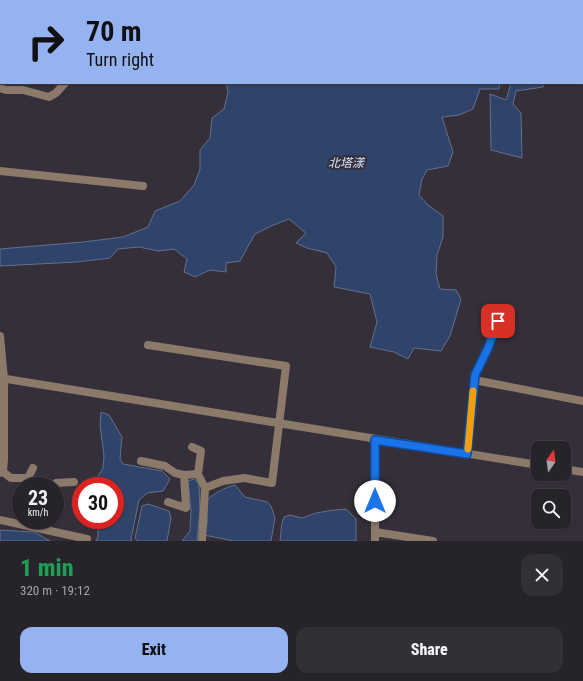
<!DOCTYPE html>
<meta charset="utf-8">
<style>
:root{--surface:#27232b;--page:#332f37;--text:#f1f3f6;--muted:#a4a4a9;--line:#434047;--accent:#95b2f1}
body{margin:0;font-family:"Roboto Condensed","Noto Sans SC",sans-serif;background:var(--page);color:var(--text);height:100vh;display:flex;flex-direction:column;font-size:15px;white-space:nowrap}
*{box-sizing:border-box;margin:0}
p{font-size:13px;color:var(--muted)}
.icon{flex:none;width:22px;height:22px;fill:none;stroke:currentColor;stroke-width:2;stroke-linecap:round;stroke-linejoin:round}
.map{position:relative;height:541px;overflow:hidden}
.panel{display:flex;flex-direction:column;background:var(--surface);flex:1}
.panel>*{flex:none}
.hud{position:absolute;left:0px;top:0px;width:583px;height:84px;box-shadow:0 1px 3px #0004,0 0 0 1px var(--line);background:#95b2f1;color:#111;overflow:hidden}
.needle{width:26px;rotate:14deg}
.tools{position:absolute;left:531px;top:441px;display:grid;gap:8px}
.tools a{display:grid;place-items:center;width:40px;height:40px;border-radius:8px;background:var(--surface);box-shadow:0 1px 3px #0004,0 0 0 1px var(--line);font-size:20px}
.speed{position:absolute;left:12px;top:477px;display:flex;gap:8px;font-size:20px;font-weight:700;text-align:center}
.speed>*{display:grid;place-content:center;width:52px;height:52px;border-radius:50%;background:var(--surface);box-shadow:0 1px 3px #0004,0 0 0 1px var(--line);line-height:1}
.speed small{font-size:10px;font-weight:400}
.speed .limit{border:6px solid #d22;background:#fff;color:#111}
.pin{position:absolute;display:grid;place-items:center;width:34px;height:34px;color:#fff;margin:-17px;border-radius:8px;box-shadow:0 2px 6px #0006}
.me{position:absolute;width:44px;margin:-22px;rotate:0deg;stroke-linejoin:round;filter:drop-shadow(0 0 3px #0008)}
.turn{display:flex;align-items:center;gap:14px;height:84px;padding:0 20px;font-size:18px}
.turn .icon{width:52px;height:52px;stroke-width:2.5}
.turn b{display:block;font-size:28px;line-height:34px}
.round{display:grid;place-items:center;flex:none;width:42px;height:42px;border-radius:12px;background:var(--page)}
.headline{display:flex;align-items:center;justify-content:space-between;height:68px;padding:0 20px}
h1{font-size:24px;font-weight:800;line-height:30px;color:#1e9e55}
.action{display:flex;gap:8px;margin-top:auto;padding:8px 20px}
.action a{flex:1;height:46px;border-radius:12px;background:var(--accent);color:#111;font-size:16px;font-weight:800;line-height:46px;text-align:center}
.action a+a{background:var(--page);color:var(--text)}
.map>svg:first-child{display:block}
.water{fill:#30446b;stroke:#63708d}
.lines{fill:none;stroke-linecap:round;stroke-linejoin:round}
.minor{stroke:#8b796a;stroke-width:8}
.route-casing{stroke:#114b97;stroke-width:10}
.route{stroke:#1a73e8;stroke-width:7}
.slow{stroke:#f59e0b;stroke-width:7}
.labels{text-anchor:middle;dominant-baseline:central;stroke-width:4;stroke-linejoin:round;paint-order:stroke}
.water-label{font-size:12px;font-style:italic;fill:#d4e2fe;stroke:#342f39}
</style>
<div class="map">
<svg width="583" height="541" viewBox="0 0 583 541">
<rect width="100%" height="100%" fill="#342f39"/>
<!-- water -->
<path class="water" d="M 242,0 L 559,0 L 242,1 Z
M 226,83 L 500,83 L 499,89 L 480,89 L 473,109 L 459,115 L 442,117 L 453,152 L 448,166 L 427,170 L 422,179 L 419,195 L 428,205 L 443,216 L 443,237 L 437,255 L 436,274 L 440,289 L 456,290 L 461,299 L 450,336 L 441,351 L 414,348 L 408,359 L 394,352 L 370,347 L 377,322 L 370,294 L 334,287 L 336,267 L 327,253 L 307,248 L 296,243 L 306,233 L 289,219 L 271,226 L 255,234 L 240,261 L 226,263 L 226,272 L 210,270 L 195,277 L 184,272 L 187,259 L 174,249 L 158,251 L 139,247 L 118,249 L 110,258 L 77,262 L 0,266 L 0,249 L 83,242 L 123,237 L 148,227 L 155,211 L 180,201 L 194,185 L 200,169 L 200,150 L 210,138 L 212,118 L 224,109 L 228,92 Z
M 511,83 L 544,83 L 543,87 L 516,91 L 513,104 L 521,113 L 522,158 L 491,150 L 490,94 L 506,100 Z
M 101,412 L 109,415 L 122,437 L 120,459 L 123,464 L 162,471 L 170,479 L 163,491 L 147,493 L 139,500 L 131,539 L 132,541 L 96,541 L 98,537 L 98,520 L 115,520 L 115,486 L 92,486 L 103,468 L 104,456 L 100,425 Z
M 194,479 L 199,484 L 200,510 L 197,541 L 182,541 L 190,531 L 191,510 L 188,481 Z
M 235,485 L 245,497 L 267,502 L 271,506 L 275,518 L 271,541 L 234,541 L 204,535 L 207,524 L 207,500 C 216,492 224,488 235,485 Z
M 148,504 L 169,511 L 171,518 L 167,541 L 137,541 L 135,538 L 142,506 Z
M 346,509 L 356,519 L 356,541 L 280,541 L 282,523 L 284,517 L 290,515 L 302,518 L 316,513 L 334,510 Z
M 0,530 L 34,532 L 50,541 L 0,541 Z"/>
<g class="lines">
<!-- minor -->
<path class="minor" d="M 32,0 L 37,1
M 56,0 L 56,1
M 0,45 L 1,46
M 0,63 L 1,61
M 0,88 L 6,90 L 23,90 L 49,97 L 56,93 L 65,83
M 0,171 L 143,186
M 0,336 L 4,379 L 4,459 L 3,472 L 0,473
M 148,345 L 286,366 L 272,483 L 244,478 L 223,481 L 205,488
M 0,378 L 538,465
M 474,380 L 583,401
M 192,447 L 201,451 L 198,474 L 205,488 L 202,541
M 467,454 L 475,375 L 488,348 L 498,321
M 141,461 L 165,466 L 175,473 L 184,475 L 198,474
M 564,469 L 583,472
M 3,472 L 11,478 L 28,478 L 33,468
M 55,488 L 56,483 L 74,482
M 168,502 L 186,508 L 184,475
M 0,520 L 87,539
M 46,530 L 49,520
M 375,532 L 433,541
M 375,541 L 375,440"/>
</g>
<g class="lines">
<!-- route casing -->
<g class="route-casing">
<path id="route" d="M 375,501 L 375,440 L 467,454 L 475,375 L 488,348 L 498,321"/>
</g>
<!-- route -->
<use href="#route" class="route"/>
<!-- slow -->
<path class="slow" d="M 468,449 L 473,391"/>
</g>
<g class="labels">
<!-- water labels -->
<g class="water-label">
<text x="346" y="163">北塔漾</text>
</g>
</g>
</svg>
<div class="tools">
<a><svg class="needle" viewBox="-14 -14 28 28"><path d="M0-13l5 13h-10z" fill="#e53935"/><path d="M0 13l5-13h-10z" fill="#a4a4a9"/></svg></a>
<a><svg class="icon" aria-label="search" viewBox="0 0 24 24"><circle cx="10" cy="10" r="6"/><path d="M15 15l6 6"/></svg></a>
</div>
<div class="speed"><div>23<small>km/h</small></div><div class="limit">30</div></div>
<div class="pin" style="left:498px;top:321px;background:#d93025"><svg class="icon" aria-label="arrive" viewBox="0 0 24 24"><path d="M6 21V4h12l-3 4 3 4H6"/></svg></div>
<svg class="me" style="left:375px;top:501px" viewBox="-20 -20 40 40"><circle r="19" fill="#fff"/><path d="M0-13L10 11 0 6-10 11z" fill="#1a73e8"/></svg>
<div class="hud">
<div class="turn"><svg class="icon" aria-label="right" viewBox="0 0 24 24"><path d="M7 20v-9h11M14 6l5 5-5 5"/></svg><div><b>70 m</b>Turn right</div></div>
</div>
</div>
<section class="panel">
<div class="headline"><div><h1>1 min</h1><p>320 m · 19:12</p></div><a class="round"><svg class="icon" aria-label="close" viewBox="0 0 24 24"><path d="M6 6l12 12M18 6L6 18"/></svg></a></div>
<div class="action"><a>Exit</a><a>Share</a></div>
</section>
